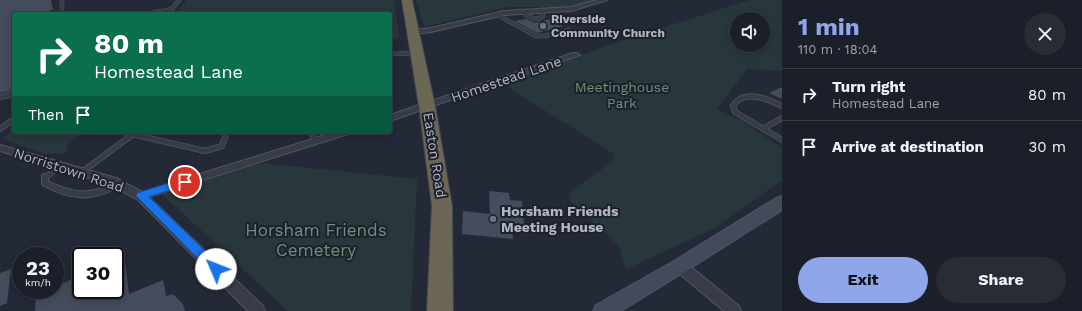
<!DOCTYPE html>
<meta charset="utf-8">
<style>
:root{--surface:#1b1f29;--page:#282c35;--text:#f1f3f6;--muted:#a0a2a8;--line:#393d46;--accent:#8fa6eb}
body{margin:0;font-family:"Work Sans",sans-serif;background:var(--page);color:var(--text);height:100vh;display:flex;flex-direction:column;font-size:15px;white-space:nowrap}
*{box-sizing:border-box;margin:0}
p{font-size:13px;color:var(--muted)}
.icon{flex:none;width:22px;height:22px;fill:none;stroke:currentColor;stroke-width:2;stroke-linecap:round;stroke-linejoin:round}
.map{position:relative;flex:1;overflow:hidden}
.panel{display:flex;flex-direction:column;background:var(--surface);width:300px}
.panel>*{flex:none}
.top-card{position:absolute;left:12px;top:12px;width:380px;height:122px;border-radius:4px;box-shadow:0 2px 10px #0003,0 0 0 1px var(--line);background:#0b6e4f;color:#fff;overflow:hidden}
.fabs{position:absolute;left:730px;top:12px;display:grid;gap:8px}
.fabs a{display:grid;place-items:center;width:40px;height:40px;border-radius:50%;background:var(--surface);box-shadow:0 2px 10px #0003,0 0 0 1px var(--line);font-size:20px}
.speed{position:absolute;left:12px;top:247px;display:flex;gap:8px;font-size:20px;font-weight:700;text-align:center}
.speed>*{display:grid;place-content:center;width:52px;height:52px;border-radius:50%;background:var(--surface);box-shadow:0 2px 10px #0003,0 0 0 1px var(--line);line-height:1}
.speed small{font-size:10px;font-weight:400}
.speed .limit{border:2px solid #111;border-radius:6px;background:#fff;color:#111}
.pin{position:absolute;display:grid;place-items:center;width:34px;height:34px;color:#fff;margin:-17px;border:2px solid #fff;border-radius:50%;box-shadow:0 1px 4px #0007}
.me{position:absolute;width:44px;margin:-22px;rotate:314deg;stroke-linejoin:round;filter:drop-shadow(0 0 3px #0008)}
.turn{display:flex;align-items:center;gap:14px;height:84px;padding:0 16px;font-size:18px}
.turn .icon{width:52px;height:52px;stroke-width:2.5}
.turn b{display:block;font-size:28px;line-height:34px}
.then{display:flex;align-items:center;height:38px;padding:0 16px;background:#0003;gap:8px;font-size:15px}
.round{display:grid;place-items:center;flex:none;width:42px;height:42px;border-radius:21px;background:var(--page)}
.head{display:flex;align-items:center;justify-content:space-between;height:68px;padding:0 16px}
h1{font-size:24px;font-weight:700;line-height:30px;color:var(--accent)}
.primary-button{display:flex;gap:8px;margin-top:auto;padding:8px 16px}
.primary-button a{flex:1;height:46px;border-radius:24px;background:var(--accent);color:#111;font-size:16px;font-weight:700;line-height:46px;text-align:center}
.primary-button a+a{background:var(--page);color:var(--text)}
ul{padding:0;list-style:none}
li{display:flex;align-items:center;gap:12px;height:52px;padding:0 16px;border-top:1px solid var(--line)}
li div{flex:1}
li b{display:block;font-size:15px}
li em{font-style:normal}
main{display:flex;flex:1;min-height:0}
.map>svg:first-child{display:block}
.green{fill:#28373b;fill-rule:evenodd}
.building{fill:#454c5b}
.lines{fill:none;stroke-linecap:round;stroke-linejoin:round}
.lane-far2-casing{stroke:#525662;stroke-width:4.5}
.lane-far1-casing{stroke:#525662;stroke-width:6}
.lane-casing{stroke:#525662;stroke-width:8}
.street-casing{stroke:#525662;stroke-width:2}
.secondary-casing{stroke:#525662;stroke-width:2}
.highway-casing{stroke:#424652;stroke-width:2}
.lane-far2{stroke:#373c47;stroke-width:3.5}
.lane-far1{stroke:#373c47;stroke-width:4.5}
.lane{stroke:#373c47;stroke-width:6}
.street{fill:#373c47;fill-rule:evenodd}
.secondary{fill:#454a5a;fill-rule:evenodd}
.highway{fill:#6c6655;fill-rule:evenodd}
.route{fill:#1a73e8;stroke:#114b97}
.worship-dot{fill:#6b7280;stroke:#1c212c;stroke-width:1.5}
.labels{text-anchor:middle;dominant-baseline:central;stroke-width:4;stroke-linejoin:round;paint-order:stroke}
.far-poi-label{font-size:12px;font-weight:bold;fill:#b2b6c3;stroke:#1c212c;text-anchor:start}
.street-label{font-size:14px;fill:#b2b6c3;stroke:#1c212c}
.park-label{font-size:14px;fill:#6c9179;stroke:#1c212c}
.poi-label{font-size:14px;font-weight:bold;fill:#b2b6c3;stroke:#1c212c;text-anchor:start}
.near-park-label{font-size:17px;fill:#6c9179;stroke:#1c212c}
</style>
<main>
<div class="map">
<svg width="782" height="311" viewBox="0 0 782 311">
<rect width="100%" height="100%" fill="#242937"/>
<!-- green -->
<path class="green" d="M 187,0 L 394,0 L 399,38 L 390,40 L 390,14 L 175,14 Z
M 416,0 L 595,0 L 569,7 L 507,7 L 424,27 Z
M 750,0 L 782,0 L 782,71 L 747,69 L 717,109 L 744,122 L 782,148 L 782,180 L 715,228 L 626,269 L 619,246 L 569,200 L 571,191 L 613,161 L 614,154 L 503,84 L 620,41 ZM 737,19 L 763,19 L 763,45 L 737,45 Z
M 14,128 L 14,132 L 83,132 L 68,145 L 65,154 L 45,154 L 3,139 Z
M 260,163 L 417,179 L 411,311 L 288,311 L 162,194 Z"/>
<!-- building -->
<path class="building" d="M 0,0 L 51,0 L 53,10 L 50,10 L 50,14 L 14,14 L 14,90 L 0,93 Z
M 526,19 L 536,23 L 550,19 L 563,26 L 537,33 L 515,21 Z
M 782,87 L 782,99 L 769,93 Z
M 489,191 L 509,193 L 510,200 L 522,201 L 524,225 L 515,224 L 516,231 L 512,230 L 513,239 L 462,234 L 463,211 L 490,214 Z
M 125,260 L 129,294 L 163,280 L 166,296 L 173,294 L 183,304 L 185,311 L 35,311 L 36,293 L 43,290 L 55,290 L 55,286 L 81,276 L 81,290 L 115,290 L 115,263 Z
M 11,269 L 7,303 L 0,306 L 0,273 Z"/>
<g class="lines">
<!-- lane-far2 casing -->
<g class="lane-far2-casing">
<path id="lane-far2" d="M 62,0 L 62,14
M 521,11 L 529,17 L 538,19 L 543,16 L 541,10
M 148,14 L 172,9
M 168,14 L 179,0
M 496,14 L 536,36 L 544,36 L 569,30
M 390,54 L 416,53"/>
</g>
<!-- lane-far1 casing -->
<g class="lane-far1-casing">
<path id="lane-far1" d="M 0,97 L 14,94
M 782,106 C 768,99 743,88 733,106 L 735,112 L 782,140
M 764,128 L 782,118
M 0,129 L 14,119
M 123,132 L 205,151 L 222,146 L 227,132
M 310,132 L 316,141
M 82,172 L 132,135
M 45,178 L 60,166"/>
</g>
<!-- lane casing -->
<g class="lane-casing">
<path id="lane" d="M 45,177 L 45,183 C 72,197 90,199 118,184"/>
</g>
<!-- street casing -->
<g class="street-casing">
<path id="street" d="M 597,0 L 607,0 L 571,11 L 504,15 L 431,32 L 413,34 L 410,32 L 413,30 L 431,28 L 504,11 L 571,7 Z
M 573,53 L 576,53 L 580,55 L 390,121 L 390,115 Z
M 335,132 L 350,132 L 348,134 L 149,197 L 263,306 L 265,311 L 248,311 L 137,199 L 108,184 L 0,151 L 0,145 L 116,178 L 142,192 Z
M 680,261 L 685,262 L 739,306 L 741,311 L 724,311 L 675,270 L 674,266 L 675,262 Z"/>
</g>
<!-- secondary casing -->
<g class="secondary-casing">
<path id="secondary" d="M 782,196 L 782,210 L 686,271 L 621,311 L 593,311 L 596,305 L 674,261 L 776,198 Z"/>
</g>
<!-- highway casing -->
<g class="highway-casing">
<path id="highway" d="M 402,0 L 412,0 L 435,106 L 452,206 L 453,311 L 427,311 L 432,206 L 419,106 Z"/>
</g>
<!-- lane-far2 -->
<use href="#lane-far2" class="lane-far2"/>
<!-- lane-far1 -->
<use href="#lane-far1" class="lane-far1"/>
<!-- lane -->
<use href="#lane" class="lane"/>
<!-- street -->
<use href="#street" class="street"/>
<!-- secondary -->
<use href="#secondary" class="secondary"/>
<!-- highway -->
<use href="#highway" class="highway"/>
</g>
<!-- route -->
<path class="route" d="M 185,178 L 190,182 L 188,184 L 149,197 L 220,265 L 222,269 L 220,273 L 216,274 L 212,273 L 136,196 L 137,193 Z"/>
<!-- markers -->
<g class="worship-dot">
<circle cx="543" cy="26" r="4"/>
<circle cx="493" cy="219" r="4"/>
</g>
<g class="labels">
<!-- far-poi labels -->
<g class="far-poi-label">
<text x="551" y="19">Riverside<tspan x="551" dy="14">Community Church</tspan></text>
</g>
<!-- street labels -->
<g class="street-label">
<text transform="translate(506 79) rotate(-19)">Homestead Lane</text>
<text transform="translate(435 155) rotate(81)">Easton Road</text>
<text transform="translate(69 170) rotate(18)">Norristown Road</text>
</g>
<!-- park labels -->
<g class="park-label">
<text x="622" y="87">Meetinghouse<tspan x="622" dy="16">Park</tspan></text>
</g>
<!-- poi labels -->
<g class="poi-label">
<text x="501" y="211">Horsham Friends<tspan x="501" dy="16">Meeting House</tspan></text>
</g>
<!-- near-park labels -->
<g class="near-park-label">
<text x="316" y="230">Horsham Friends<tspan x="316" dy="20">Cemetery</tspan></text>
</g>
</g>
</svg>
<div class="fabs">
<a><svg class="icon" aria-label="sound" viewBox="0 0 24 24"><path d="M4 9h4l5-4v14l-5-4H4zM17 9q2 3 0 6"/></svg></a>
</div>
<div class="speed"><div>23<small>km/h</small></div><div class="limit">30</div></div>
<div class="pin" style="left:185px;top:182px;background:#d93025"><svg class="icon" aria-label="arrive" viewBox="0 0 24 24"><path d="M6 21V4h12l-3 4 3 4H6"/></svg></div>
<svg class="me" style="left:216px;top:269px" viewBox="-20 -20 40 40"><circle r="19" fill="#fff"/><path d="M0-13L10 11 0 6-10 11z" fill="#1a73e8"/></svg>
<div class="top-card">
<div class="turn"><svg class="icon" aria-label="right" viewBox="0 0 24 24"><path d="M7 20v-9h11M14 6l5 5-5 5"/></svg><div><b>80 m</b>Homestead Lane</div></div>
<div class="then">Then<svg class="icon" aria-label="arrive" viewBox="0 0 24 24"><path d="M6 21V4h12l-3 4 3 4H6"/></svg></div>
</div>
</div>
<section class="panel">
<div class="head"><div><h1>1 min</h1><p>110 m · 18:04</p></div><a class="round"><svg class="icon" aria-label="close" viewBox="0 0 24 24"><path d="M6 6l12 12M18 6L6 18"/></svg></a></div>
<ul>
<li><svg class="icon" aria-label="right" viewBox="0 0 24 24"><path d="M7 20v-9h11M14 6l5 5-5 5"/></svg><div><b>Turn right</b><p>Homestead Lane</p></div><em>80 m</em></li>
<li><svg class="icon" aria-label="arrive" viewBox="0 0 24 24"><path d="M6 21V4h12l-3 4 3 4H6"/></svg><div><b>Arrive at destination</b></div><em>30 m</em></li>
</ul>
<div class="primary-button"><a>Exit</a><a>Share</a></div>
</section>
</main>
